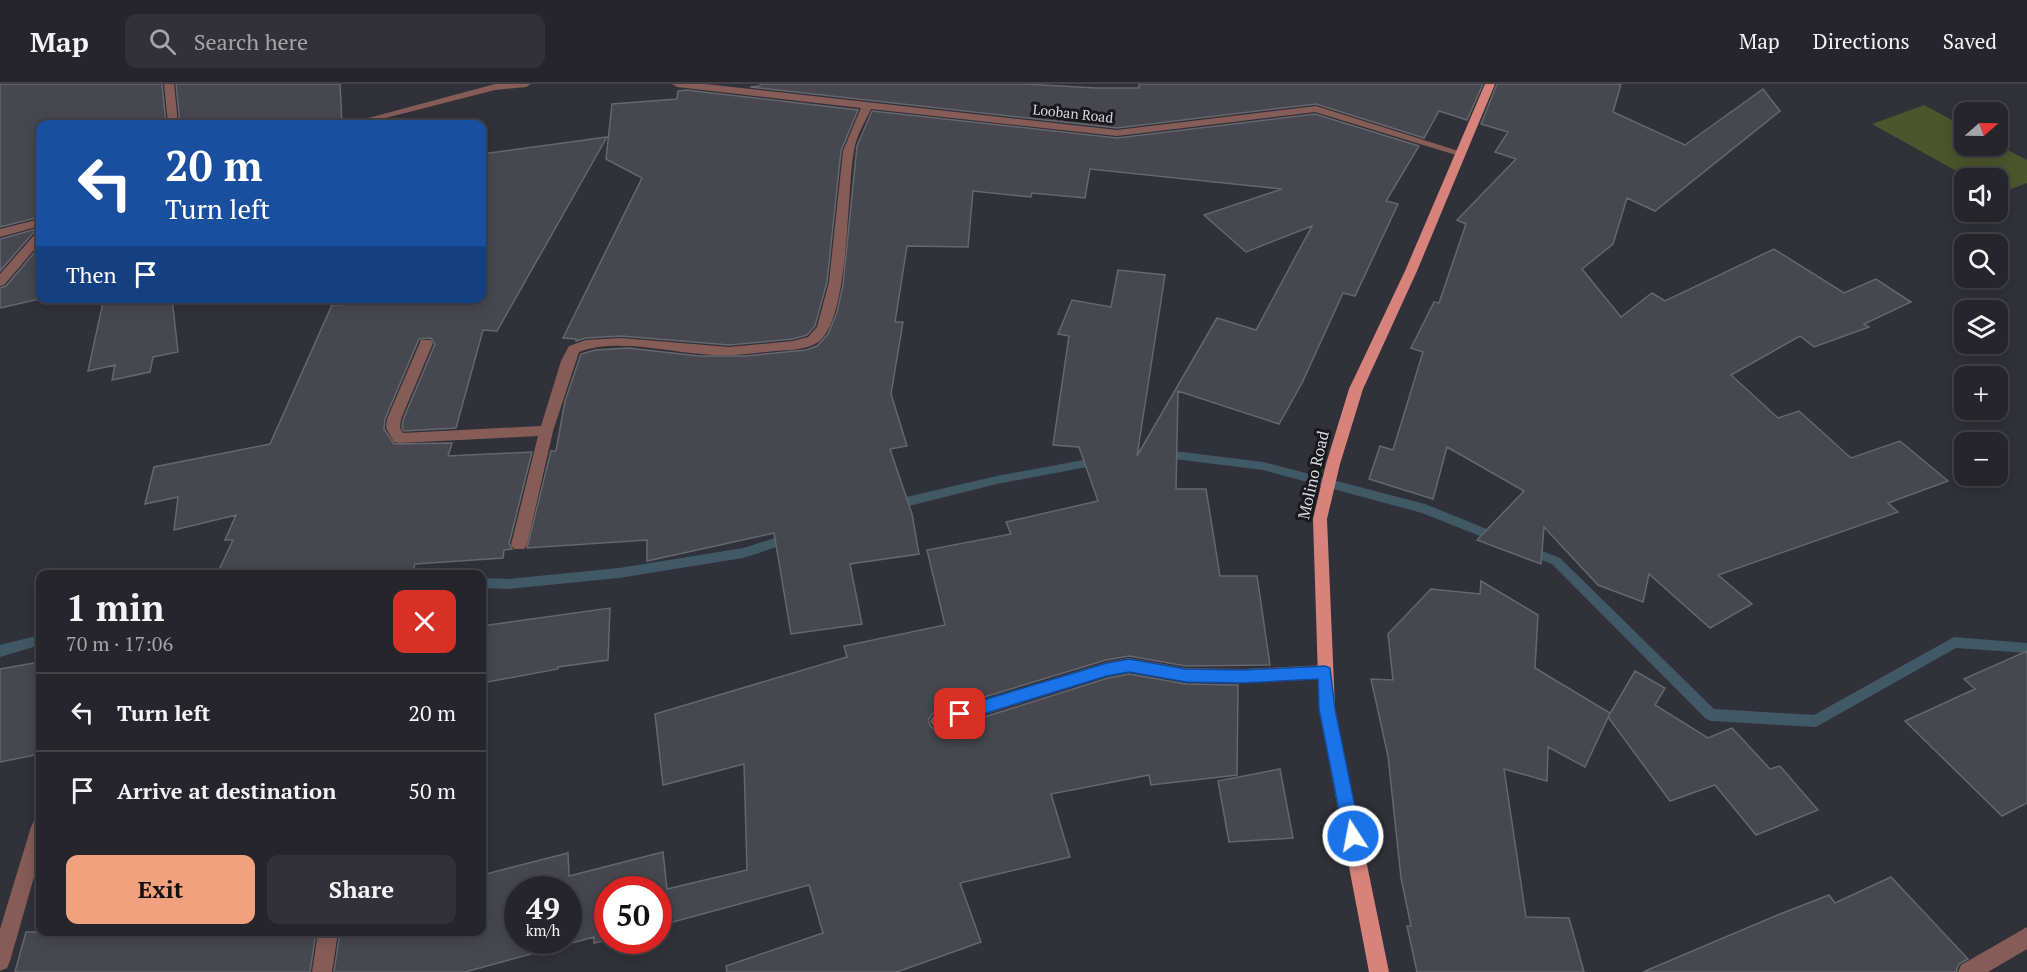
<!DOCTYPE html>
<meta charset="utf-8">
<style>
:root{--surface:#25252b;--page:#313137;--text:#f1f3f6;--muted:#a3a5a9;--line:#424247;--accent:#f1a17d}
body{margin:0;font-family:"PT Serif",serif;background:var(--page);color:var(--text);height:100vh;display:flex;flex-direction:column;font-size:22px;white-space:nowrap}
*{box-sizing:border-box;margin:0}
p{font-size:20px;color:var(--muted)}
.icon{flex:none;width:33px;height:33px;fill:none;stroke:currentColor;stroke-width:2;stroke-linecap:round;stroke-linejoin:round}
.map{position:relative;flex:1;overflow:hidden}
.sheet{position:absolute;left:36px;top:486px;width:450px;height:366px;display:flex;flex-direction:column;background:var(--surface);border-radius:12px;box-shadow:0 3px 15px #0003,0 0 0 2px var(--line)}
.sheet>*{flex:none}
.guide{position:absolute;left:36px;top:36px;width:450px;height:183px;border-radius:12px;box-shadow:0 3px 15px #0003,0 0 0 2px var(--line);background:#1a4fa0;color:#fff;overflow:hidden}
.needle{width:39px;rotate:70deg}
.tools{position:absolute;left:1954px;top:18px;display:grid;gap:12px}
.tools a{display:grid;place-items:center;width:54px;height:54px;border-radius:12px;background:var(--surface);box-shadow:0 3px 15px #0003,0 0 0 2px var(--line);font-size:30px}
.speed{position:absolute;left:504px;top:792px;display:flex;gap:12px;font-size:30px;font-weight:700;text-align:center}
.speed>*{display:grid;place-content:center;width:78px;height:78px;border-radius:50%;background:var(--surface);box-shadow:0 3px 15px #0003,0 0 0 2px var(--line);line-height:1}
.speed small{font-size:15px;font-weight:400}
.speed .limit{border:9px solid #d22;background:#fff;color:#111}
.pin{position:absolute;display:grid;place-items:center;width:51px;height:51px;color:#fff;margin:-26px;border-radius:12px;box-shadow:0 3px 9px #0006}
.me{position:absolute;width:66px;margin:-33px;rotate:349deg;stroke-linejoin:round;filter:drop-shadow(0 0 4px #0008)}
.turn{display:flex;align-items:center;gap:21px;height:126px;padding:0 30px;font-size:27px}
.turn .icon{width:78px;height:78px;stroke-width:2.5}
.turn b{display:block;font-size:42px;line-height:51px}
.then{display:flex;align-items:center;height:57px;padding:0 30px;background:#0003;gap:12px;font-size:22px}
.round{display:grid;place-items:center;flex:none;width:63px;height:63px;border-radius:12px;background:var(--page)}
.overview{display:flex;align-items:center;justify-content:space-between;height:102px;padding:0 30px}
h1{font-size:36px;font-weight:700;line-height:45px}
.cta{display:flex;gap:12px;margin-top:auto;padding:12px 30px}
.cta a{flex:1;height:69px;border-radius:12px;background:var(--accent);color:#111;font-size:24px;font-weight:700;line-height:69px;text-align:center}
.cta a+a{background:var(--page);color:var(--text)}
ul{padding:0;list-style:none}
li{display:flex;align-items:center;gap:18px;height:78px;padding:0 30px;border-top:2px solid var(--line)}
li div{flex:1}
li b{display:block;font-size:22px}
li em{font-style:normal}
header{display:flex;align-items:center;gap:36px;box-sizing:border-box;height:84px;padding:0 30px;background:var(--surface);border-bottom:2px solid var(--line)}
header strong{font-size:28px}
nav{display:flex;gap:33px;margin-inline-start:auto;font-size:21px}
.search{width:420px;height:54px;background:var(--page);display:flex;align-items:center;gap:15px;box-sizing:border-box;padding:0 21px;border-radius:12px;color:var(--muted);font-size:22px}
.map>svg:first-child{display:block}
.green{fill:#4c562c}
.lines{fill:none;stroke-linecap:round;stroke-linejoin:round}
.stream{fill:#415866;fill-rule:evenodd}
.building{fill:#47474f;stroke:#65666e;stroke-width:1.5;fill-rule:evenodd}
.minor{fill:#865c57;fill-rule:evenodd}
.major{fill:#d7837b;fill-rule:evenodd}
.route{fill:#1a73e8;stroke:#114b97;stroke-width:1.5}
.labels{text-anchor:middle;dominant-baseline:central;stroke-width:6;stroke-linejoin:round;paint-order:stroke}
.far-street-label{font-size:14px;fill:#d9d9de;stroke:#19191d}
.street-label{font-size:16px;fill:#d9d9de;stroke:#19191d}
</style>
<header>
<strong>Map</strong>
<div class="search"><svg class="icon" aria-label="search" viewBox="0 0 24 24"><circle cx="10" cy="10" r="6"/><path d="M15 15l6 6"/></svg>Search here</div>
<nav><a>Map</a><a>Directions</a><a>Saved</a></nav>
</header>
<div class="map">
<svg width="2027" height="888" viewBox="0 0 2027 888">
<rect width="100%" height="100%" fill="#313139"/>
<!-- green -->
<path class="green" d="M 1924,21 L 1965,43 L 1965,62 L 1998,61 L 2027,76 L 2027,99 L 1998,110 L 1998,94 L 1969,94 L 1872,40 Z"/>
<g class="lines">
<!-- stream -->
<path class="stream" d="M 1150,364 L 1263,378 L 1425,420 L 1504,452 L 1506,455 L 1504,458 L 1500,460 L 1422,429 L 1263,386 L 1150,372 L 1122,377 L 1116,373 L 1122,369 Z
M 1099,373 L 1105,377 L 1103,380 L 997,400 L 893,426 L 887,421 L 893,416 L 997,392 Z
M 791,449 L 795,451 L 797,454 L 795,457 L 743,474 L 619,494 L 508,505 L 482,504 L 482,494 L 508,495 L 619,484 L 743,464 Z
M 1527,461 L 1560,474 L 1714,625 L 1814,631 L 1954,553 L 2027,559 L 2027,569 L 1956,564 L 1816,643 L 1711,637 L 1706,635 L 1552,480 L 1523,469 L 1521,466 L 1523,463 Z
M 40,551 L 40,561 L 0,573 L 0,561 Z"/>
</g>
<!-- building -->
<path class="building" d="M 0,0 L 162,0 L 166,40 L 40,40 L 40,133 L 0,143 Z
M 176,0 L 340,0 L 342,40 L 180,40 Z
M 761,0 L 1025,0 L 1096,4 L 1139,4 L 1139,0 L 1483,0 L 1467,36 L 1439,27 L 1424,54 L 1316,20 L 1117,44 L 750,3 L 759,2 Z
M 1497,0 L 1621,0 L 1613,28 L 1685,61 L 1763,5 L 1780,27 L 1655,127 L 1627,114 L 1613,160 L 1582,185 L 1621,233 L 1652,209 L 1665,217 L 1774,165 L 1844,209 L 1876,195 L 1911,218 L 1864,240 L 1869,243 L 1814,263 L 1800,252 L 1731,291 L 1778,334 L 1799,327 L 1851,374 L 1900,357 L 1948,397 L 1888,419 L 1898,428 L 1718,491 L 1752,520 L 1710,544 L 1649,490 L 1643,518 L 1598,501 L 1544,443 L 1541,480 L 1477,456 L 1524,407 L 1447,363 L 1433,415 L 1369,395 L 1380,362 L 1393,366 L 1423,268 L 1411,264 L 1434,218 L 1439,219 L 1466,140 L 1457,136 L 1516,75 L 1495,68 L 1508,48 L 1481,40 Z
M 686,6 L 858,26 L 841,67 L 827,198 L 815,242 L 807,251 L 793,255 L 729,261 L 621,252 L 586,254 L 576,257 L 576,255 L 563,254 L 642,94 L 606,75 L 612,20 L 677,15 L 678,7 Z
M 872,27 L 1117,54 L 1315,30 L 1419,62 L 1386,117 L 1398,120 L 1355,212 L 1343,209 L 1302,299 L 1279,340 L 1178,307 L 1176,405 L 1206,405 L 1220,492 L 1257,492 L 1270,581 L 1186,582 L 1129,572 L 1106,576 L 938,627 L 932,630 L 928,636 L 931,643 L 940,647 L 1108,594 L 1129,590 L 1186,600 L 1238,601 L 1237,691 L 1151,701 L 1149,691 L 1051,710 L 1070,773 L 960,799 L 981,858 L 897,888 L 727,888 L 726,882 L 823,849 L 809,801 L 658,842 L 658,806 L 608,806 L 608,856 L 594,859 L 594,853 L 465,888 L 334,888 L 340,848 L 482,848 L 482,791 L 568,769 L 569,792 L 663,768 L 667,805 L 747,786 L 744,680 L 663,701 L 655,630 L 847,573 L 844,562 L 945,541 L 927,466 L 1011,450 L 1006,438 L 1098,417 L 1079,363 L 1053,361 L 1069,252 L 1058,250 L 1072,216 L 1111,223 L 1118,186 L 1165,191 L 1137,372 L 1217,234 L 1256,246 L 1312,142 L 1246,168 L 1204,131 L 1282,105 L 1090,85 L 1085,114 L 1032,109 L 1031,113 L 973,107 L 968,163 L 907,162 L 895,238 L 903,238 L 891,310 L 907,362 L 890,365 L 912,430 L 919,470 L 850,480 L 862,540 L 791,550 L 774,449 L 647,477 L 647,456 L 527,464 L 551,367 L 556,367 L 565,317 L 581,270 L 595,266 L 628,264 L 699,272 L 745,272 L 806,266 L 817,262 L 828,250 L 837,228 L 843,201 L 857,62 ZM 518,806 L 568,806 L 568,856 L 518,856 Z
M 607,53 L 497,247 L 483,246 L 456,344 L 404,347 L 402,344 L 403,336 L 435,260 L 431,254 L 419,255 L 385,335 L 384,345 L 394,360 L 452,359 L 448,372 L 532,368 L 509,460 L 512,465 L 504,466 L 503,474 L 415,480 L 413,487 L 367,490 L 217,490 L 233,456 L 225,456 L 236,431 L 174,446 L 178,413 L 145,420 L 154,383 L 270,360 L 332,221 L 482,214 L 482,70 Z
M 40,144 L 34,148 L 0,187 L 0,155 Z
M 40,162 L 40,215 L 0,224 L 0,204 L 6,202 Z
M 104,214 L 172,214 L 178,268 L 153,273 L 150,288 L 112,296 L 115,281 L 88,287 Z
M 1481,497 L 1538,531 L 1535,584 L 1610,629 L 1585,683 L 1548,663 L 1547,697 L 1504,685 L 1526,833 L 1569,834 L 1584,888 L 1417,888 L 1407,842 L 1411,842 L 1401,794 L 1388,672 L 1371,595 L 1393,596 L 1388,550 L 1431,505 L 1480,510 Z
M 610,524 L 608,576 L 558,583 L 558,585 L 482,599 L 482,542 Z
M 2027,567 L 2027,719 L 2002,732 L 1905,637 L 1975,605 L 1964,595 Z
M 40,578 L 40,670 L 0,678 L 0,585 Z
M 1635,587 L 1665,604 L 1655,621 L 1708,654 L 1732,644 L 1770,685 L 1780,682 L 1818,726 L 1756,751 L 1715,701 L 1670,717 L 1608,633 Z
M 1280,685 L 1293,754 L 1229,758 L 1218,697 Z
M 1891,793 L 1968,875 L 1959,880 L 1956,888 L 1643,888 L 1780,830 L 1829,811 L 1835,819 Z
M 26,848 L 316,848 L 310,888 L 15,888 Z"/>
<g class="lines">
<!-- minor -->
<path class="minor" d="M 164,0 L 174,0 L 178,40 L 168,40 Z
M 495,0 L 531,0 L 526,3 L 495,6 L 362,40 L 346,40 Z
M 672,0 L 705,0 L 1117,46 L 1316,22 L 1465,69 L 1460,72 L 1456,71 L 1315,28 L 1117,52 L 871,25 C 865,38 856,52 854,67 C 846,105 851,242 815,260 C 803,266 788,266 775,267 C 755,269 735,272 715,271 C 674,270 618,253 579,268 L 553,347 L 527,461 L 524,465 L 514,465 L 511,461 L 538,352 L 399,359 L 394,358 L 386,344 L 387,335 L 421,256 L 431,256 L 433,259 L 401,335 L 400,344 L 403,349 L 541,342 L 561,277 L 569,262 L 586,256 L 621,254 L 729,263 L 793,257 L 808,253 L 817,243 L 829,198 L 843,67 L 861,24 L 677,3 Z
M 40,135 L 40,142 L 0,153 L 0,145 Z
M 40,148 L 40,159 L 4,201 L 0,202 L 0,190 L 36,149 Z
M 1129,574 L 1186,584 L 1242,585 L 1325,581 L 1331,583 L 1333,588 L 1331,593 L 1325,595 L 1242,599 L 1186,598 L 1129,588 L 1107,592 L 939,645 L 933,642 L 930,637 L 933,632 L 939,629 L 1107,578 Z
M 40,734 L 40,772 L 10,877 L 7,884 L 0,887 L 0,845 L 31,743 L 34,737 Z
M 2027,843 L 2027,865 L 1988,888 L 1958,888 L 1961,881 Z
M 318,848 L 338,848 L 332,888 L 312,888 Z"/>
<!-- major -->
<path class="major" d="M 1485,0 L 1495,0 L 1417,187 L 1363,305 L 1340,380 L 1327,435 L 1335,625 L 1389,888 L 1369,888 L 1319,625 L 1313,435 L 1326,380 L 1349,305 L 1405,187 Z"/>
</g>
<!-- route -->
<path class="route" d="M 1129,575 L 1186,585 L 1242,586 L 1325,582 L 1330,584 L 1335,625 L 1361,752 L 1358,757 L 1353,759 L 1347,757 L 1344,752 L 1319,625 L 1318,595 L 1242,599 L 1186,598 L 1129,588 L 1107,592 L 960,637 L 954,635 L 952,630 L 954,625 L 960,623 L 1107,579 Z"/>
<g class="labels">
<!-- far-street labels -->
<g class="far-street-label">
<text transform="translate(1073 29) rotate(6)">Looban Road</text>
</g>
<!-- street labels -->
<g class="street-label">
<text transform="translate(1313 391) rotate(-77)">Molino Road</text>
</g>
</g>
</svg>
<div class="tools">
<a><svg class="needle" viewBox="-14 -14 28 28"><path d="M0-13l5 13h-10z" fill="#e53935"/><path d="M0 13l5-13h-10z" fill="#a3a5a9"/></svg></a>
<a><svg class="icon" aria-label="sound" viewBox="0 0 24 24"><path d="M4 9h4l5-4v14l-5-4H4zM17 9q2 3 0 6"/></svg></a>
<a><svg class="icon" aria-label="search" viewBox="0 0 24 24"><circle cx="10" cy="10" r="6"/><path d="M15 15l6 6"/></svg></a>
<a><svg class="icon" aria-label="layers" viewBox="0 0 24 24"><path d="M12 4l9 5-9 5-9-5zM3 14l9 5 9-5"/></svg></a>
<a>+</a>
<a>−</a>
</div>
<div class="speed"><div>49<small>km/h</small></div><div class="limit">50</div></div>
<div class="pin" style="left:960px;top:630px;background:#d93025"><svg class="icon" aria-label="arrive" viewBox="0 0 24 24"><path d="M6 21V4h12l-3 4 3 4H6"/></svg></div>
<svg class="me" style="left:1353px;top:752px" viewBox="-20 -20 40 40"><circle r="17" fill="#1a73e8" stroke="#fff" stroke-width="3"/><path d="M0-11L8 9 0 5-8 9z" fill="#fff"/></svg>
<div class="guide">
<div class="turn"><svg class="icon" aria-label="left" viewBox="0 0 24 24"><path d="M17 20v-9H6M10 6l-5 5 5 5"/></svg><div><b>20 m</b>Turn left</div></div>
<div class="then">Then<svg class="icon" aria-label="arrive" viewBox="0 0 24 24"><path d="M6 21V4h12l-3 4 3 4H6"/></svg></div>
</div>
<section class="sheet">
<div class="overview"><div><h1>1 min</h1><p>70 m · 17:06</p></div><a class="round" style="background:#d93025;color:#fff"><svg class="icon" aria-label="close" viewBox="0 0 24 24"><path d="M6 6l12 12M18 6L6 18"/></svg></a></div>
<ul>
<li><svg class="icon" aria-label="left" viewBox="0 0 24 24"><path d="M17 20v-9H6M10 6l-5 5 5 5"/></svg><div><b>Turn left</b></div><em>20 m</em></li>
<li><svg class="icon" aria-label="arrive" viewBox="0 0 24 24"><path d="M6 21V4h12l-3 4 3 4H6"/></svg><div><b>Arrive at destination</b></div><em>50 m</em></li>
</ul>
<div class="cta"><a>Exit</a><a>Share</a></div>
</section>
</div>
